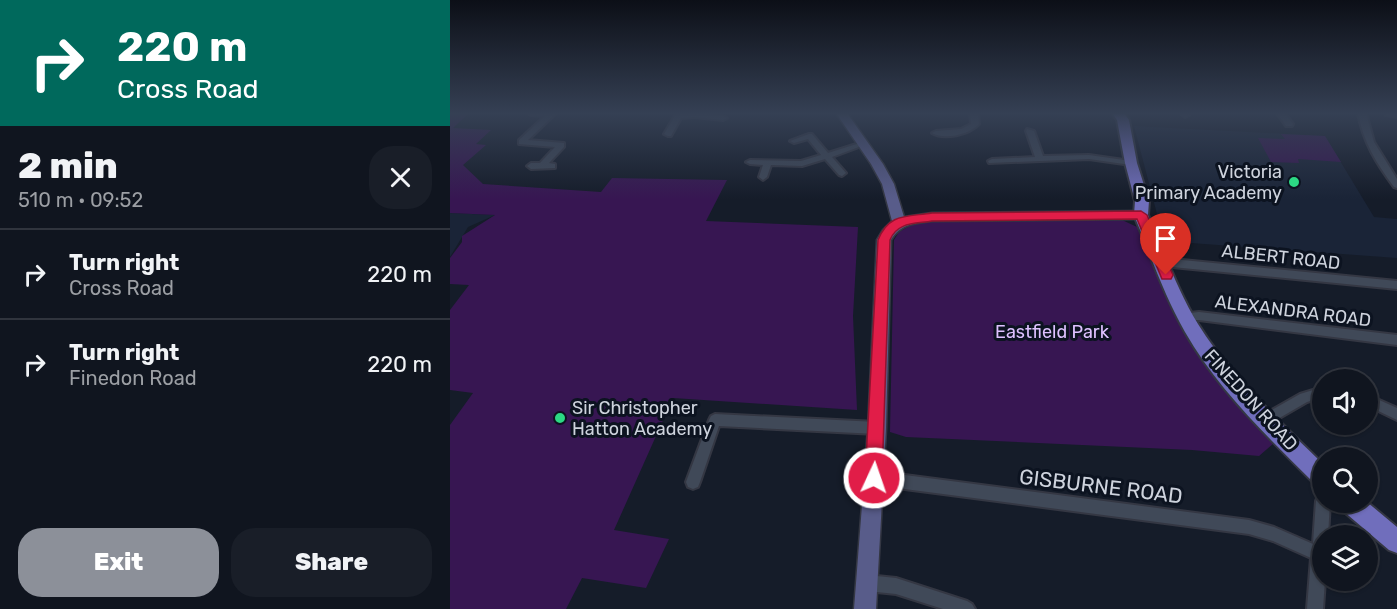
<!DOCTYPE html>
<meta charset="utf-8">
<style>
:root{--surface:#10151f;--page:#191e28;--text:#f1f3f6;--muted:#9c9fa4;--line:#30343d;--accent:#8c9099}
body{margin:0;font-family:Rubik,sans-serif;background:var(--page);color:var(--text);height:100vh;display:flex;flex-direction:column;font-size:22px;white-space:nowrap}
*{box-sizing:border-box;margin:0}
p{font-size:20px;color:var(--muted)}
.icon{flex:none;width:33px;height:33px;fill:none;stroke:currentColor;stroke-width:2;stroke-linecap:round;stroke-linejoin:round}
.map{position:relative;flex:1;overflow:hidden}
.details{display:flex;flex-direction:column;background:var(--surface);width:450px}
.details>*{flex:none}
.banner{background:#00695c;color:#fff;overflow:hidden}
.buttons{position:absolute;left:862px;top:369px;display:grid;gap:12px}
.buttons a{display:grid;place-items:center;width:66px;height:66px;border-radius:50%;background:var(--surface);box-shadow:0 2px 4px #0004,0 0 0 2px var(--line);font-size:30px}
.pin{position:absolute;display:grid;place-items:center;width:51px;height:51px;color:#fff;margin:-62px -26px;border-radius:50% 50% 50% 0;rotate:-45deg;box-shadow:0 0 6px #0007}
.pin .icon{rotate:45deg}
.me{position:absolute;width:66px;margin:-33px;rotate:3deg;stroke-linejoin:round;filter:drop-shadow(0 0 4px #0008)}
.turn{display:flex;align-items:center;gap:21px;height:126px;padding:0 18px;font-size:27px}
.turn .icon{width:78px;height:78px;stroke-width:2.5}
.turn b{display:block;font-size:42px;line-height:51px}
.round{display:grid;place-items:center;flex:none;width:63px;height:63px;border-radius:24px;background:var(--page)}
.headline{display:flex;align-items:center;justify-content:space-between;height:102px;padding:0 18px}
h1{font-size:36px;font-weight:800;line-height:45px}
.action{display:flex;gap:12px;margin-top:auto;padding:12px 18px}
.action a{flex:1;height:69px;border-radius:24px;background:var(--accent);color:#fff;font-size:24px;font-weight:800;line-height:69px;text-align:center}
.action a+a{background:var(--page);color:var(--text)}
ul{padding:0;list-style:none}
li{display:flex;align-items:center;gap:18px;height:90px;padding:0 18px;border-top:2px solid var(--line)}
li div{flex:1}
li b{display:block;font-size:22px}
li em{font-style:normal}
main{display:flex;flex:1;min-height:0}
.map>svg:first-child{display:block}
.built{fill:#1a2437}
.green{fill:#371652}
.lines{fill:none;stroke-linecap:round;stroke-linejoin:round}
.street-casing{stroke:#343743;stroke-width:4}
.secondary-casing{stroke:#343743;stroke-width:3}
.primary-casing{stroke:#343743;stroke-width:4}
.street{fill:#404958;fill-rule:evenodd}
.secondary{fill:#585c8a;fill-rule:evenodd}
.primary{fill:#706ebc;fill-rule:evenodd}
.route{fill:#e11d48;stroke:#92132f;stroke-width:1.5}
.poi-dot{fill:#2cd884;stroke:#0c1320;stroke-width:2}
.labels{text-anchor:middle;dominant-baseline:central;stroke-width:6;stroke-linejoin:round;paint-order:stroke}
.poi-label{font-size:18px;fill:#ced3dd;stroke:#0c1320;text-anchor:end}
.street-label{font-size:18px;fill:#ced3dd;stroke:#0c1320}
.park-label{font-size:18px;fill:#dec1ff;stroke:#0c1320}
.near-street-label{font-size:21px;fill:#ced3dd;stroke:#0c1320}
</style>
<main>
<section class="details">
<div class="banner">
<div class="turn"><svg class="icon" aria-label="right" viewBox="0 0 24 24"><path d="M7 20v-9h11M14 6l5 5-5 5"/></svg><div><b>220 m</b>Cross Road</div></div>
</div>
<div class="headline"><div><h1>2 min</h1><p>510 m · 09:52</p></div><a class="round"><svg class="icon" aria-label="close" viewBox="0 0 24 24"><path d="M6 6l12 12M18 6L6 18"/></svg></a></div>
<ul>
<li><svg class="icon" aria-label="right" viewBox="0 0 24 24"><path d="M7 20v-9h11M14 6l5 5-5 5"/></svg><div><b>Turn right</b><p>Cross Road</p></div><em>220 m</em></li>
<li><svg class="icon" aria-label="right" viewBox="0 0 24 24"><path d="M7 20v-9h11M14 6l5 5-5 5"/></svg><div><b>Turn right</b><p>Finedon Road</p></div><em>220 m</em></li>
</ul>
<div class="action"><a>Exit</a><a>Share</a></div>
</section>
<div class="map">
<svg width="947" height="609" viewBox="0 0 947 609">
<rect width="100%" height="100%" fill="#151c29"/>
<!-- built -->
<path class="built" d="M 684,126 L 875,136 L 924,217 L 947,219 L 947,258 L 714,241 Z
M 0,213 L 45,215 L 18,227 L 0,257 Z"/>
<!-- green -->
<path class="green" d="M 0,113 L 19,113 L 3,128 L 41,130 L 26,144 L 36,145 L 13,165 L 33,184 L 151,192 L 162,178 L 277,180 L 256,221 L 408,227 L 403,316 L 407,410 L 223,398 L 164,530 L 219,539 L 196,588 L 132,578 L 116,609 L 0,609 L 0,425 L 23,393 L 0,390 L 0,310 L 19,285 L 0,284 L 0,258 L 12,242 L 12,236 L 45,215 L 0,213 Z
M 831,134 L 875,136 L 891,162 L 848,159 L 849,163 L 821,162 L 808,138 L 835,139 Z
M 670,219 L 687,227 L 700,247 L 712,289 L 753,359 L 824,443 L 809,456 L 742,450 L 456,437 L 440,432 L 444,240 L 449,232 L 470,220 Z"/>
<g class="lines">
<!-- street casing -->
<g class="street-casing">
<path id="street" d="M 77,113 L 106,113 L 78,140 L 114,143 L 114,147 L 99,163 L 105,164 L 105,168 L 81,169 L 77,166 L 81,163 L 90,163 L 105,147 L 69,144 L 69,140 L 95,116 L 81,115 Z
M 250,113 L 273,116 L 277,118 L 273,120 L 245,117 L 231,118 L 221,136 L 218,136 L 214,134 L 226,114 Z
M 520,113 L 528,113 L 529,124 C 519,135 494,140 482,133 L 486,131 L 511,129 L 521,124 Z
M 730,113 L 738,113 L 739,115 L 735,117 Z
M 827,113 L 835,113 L 843,124 L 842,126 L 836,126 Z
M 908,113 L 916,113 L 924,142 L 947,179 L 947,188 L 944,187 C 927,164 913,142 908,113 Z
M 935,113 L 947,113 L 947,117 L 936,115 Z
M 577,129 L 584,131 L 593,156 L 639,155 L 681,161 L 685,163 L 681,165 L 639,159 L 539,163 L 538,161 L 542,159 L 585,157 L 576,131 Z
M 359,134 L 362,134 L 378,153 L 413,142 L 417,144 L 382,157 L 396,173 L 392,176 L 389,175 L 375,159 L 352,166 L 321,165 L 317,177 L 313,180 L 309,177 L 313,165 L 300,164 L 296,162 L 300,160 L 351,161 L 371,155 L 358,139 L 344,143 L 340,141 Z
M 712,258 L 947,281 L 947,289 L 712,266 L 707,262 Z
M 749,312 L 947,335 L 947,345 L 749,320 L 731,320 L 730,317 L 731,314 Z
M 873,387 L 873,397 L 857,402 L 819,424 L 815,426 L 811,424 L 809,420 L 811,416 L 850,394 Z
M 918,395 L 947,408 L 947,420 L 918,406 Z
M 265,414 L 427,422 L 431,424 L 433,428 L 431,432 L 427,434 L 269,426 L 250,482 L 248,487 L 243,489 L 238,487 L 236,482 L 259,420 L 261,416 Z
M 424,471 L 799,520 L 824,527 L 863,544 L 866,501 L 868,496 L 873,494 L 873,502 L 880,502 L 878,536 L 873,536 L 873,580 L 875,580 L 873,609 L 857,609 L 861,558 L 823,541 L 799,534 L 424,485 L 419,483 L 417,478 L 419,473 Z
M 417,575 L 446,578 L 517,601 L 522,604 L 525,609 L 493,609 L 446,594 L 417,591 L 412,588 L 409,583 L 412,578 Z"/>
</g>
<!-- secondary casing -->
<g class="secondary-casing">
<path id="secondary" d="M 386,113 L 397,113 L 433,164 L 444,184 L 454,217 L 482,213 L 691,211 L 697,215 L 691,219 L 482,221 C 465,223 450,224 441,240 L 436,428 L 426,609 L 404,609 L 418,428 L 427,240 L 433,230 L 442,221 L 432,184 L 421,164 Z"/>
</g>
<!-- primary casing -->
<g class="primary-casing">
<path id="primary" d="M 662,113 L 674,113 L 679,120 L 687,163 L 699,201 L 698,215 C 714,251 727,290 748,324 C 781,377 828,420 873,464 L 873,488 L 866,485 C 819,438 768,390 735,332 C 714,295 700,254 684,215 L 685,201 L 675,163 L 667,120 Z
M 889,502 L 917,502 L 947,527 L 947,553 L 939,550 L 892,510 Z"/>
</g>
<!-- street -->
<use href="#street" class="street"/>
<!-- secondary -->
<use href="#secondary" class="secondary"/>
<!-- primary -->
<use href="#primary" class="primary"/>
</g>
<!-- sky -->
<linearGradient id="sky" x2="0" y2="1"><stop stop-color="#0c0f17"/><stop offset="0.57" stop-color="#354054"/><stop offset="1" stop-color="#354054" stop-opacity="0"/></linearGradient>
<rect width="947" height="199" fill="url(#sky)"/>
<!-- route -->
<path class="route" d="M 691,211 L 697,215 L 723,275 L 721,279 L 712,279 L 687,219 L 482,221 C 465,224 447,222 440,240 L 432,478 L 430,484 L 424,487 L 417,484 L 415,478 L 428,240 C 439,213 456,217 482,213 Z"/>
<!-- markers -->
<g class="poi-dot">
<circle cx="844" cy="182" r="6"/>
<circle cx="110" cy="418" r="6"/>
</g>
<g class="labels">
<!-- poi labels -->
<g class="poi-label">
<text x="832" y="172">Victoria<tspan x="832" dy="21">Primary Academy</tspan></text>
<text x="122" y="408" text-anchor="start">Sir Christopher<tspan x="122" dy="21">Hatton Academy</tspan></text>
</g>
<!-- street labels -->
<g class="street-label">
<text transform="translate(831 257) rotate(6)">ALBERT ROAD</text>
<text transform="translate(843 311) rotate(7)">ALEXANDRA ROAD</text>
<text transform="translate(801 400) rotate(48)">FINEDON ROAD</text>
</g>
<!-- park labels -->
<g class="park-label">
<text x="602" y="332">Eastfield Park</text>
</g>
<!-- near-street labels -->
<g class="near-street-label">
<text transform="translate(651 486) rotate(7)">GISBURNE ROAD</text>
</g>
</g>
</svg>
<div class="buttons">
<a><svg class="icon" aria-label="sound" viewBox="0 0 24 24"><path d="M4 9h4l5-4v14l-5-4H4zM17 9q2 3 0 6"/></svg></a>
<a><svg class="icon" aria-label="search" viewBox="0 0 24 24"><circle cx="10" cy="10" r="6"/><path d="M15 15l6 6"/></svg></a>
<a><svg class="icon" aria-label="layers" viewBox="0 0 24 24"><path d="M12 4l9 5-9 5-9-5zM3 14l9 5 9-5"/></svg></a>
</div>
<div class="pin" style="left:716px;top:275px;background:#d93025"><svg class="icon" aria-label="arrive" viewBox="0 0 24 24"><path d="M6 21V4h12l-3 4 3 4H6"/></svg></div>
<svg class="me" style="left:424px;top:478px" viewBox="-20 -20 40 40"><circle r="17" fill="#e11d48" stroke="#fff" stroke-width="3"/><path d="M0-11L8 9 0 5-8 9z" fill="#fff"/></svg>
</div>
</main>
